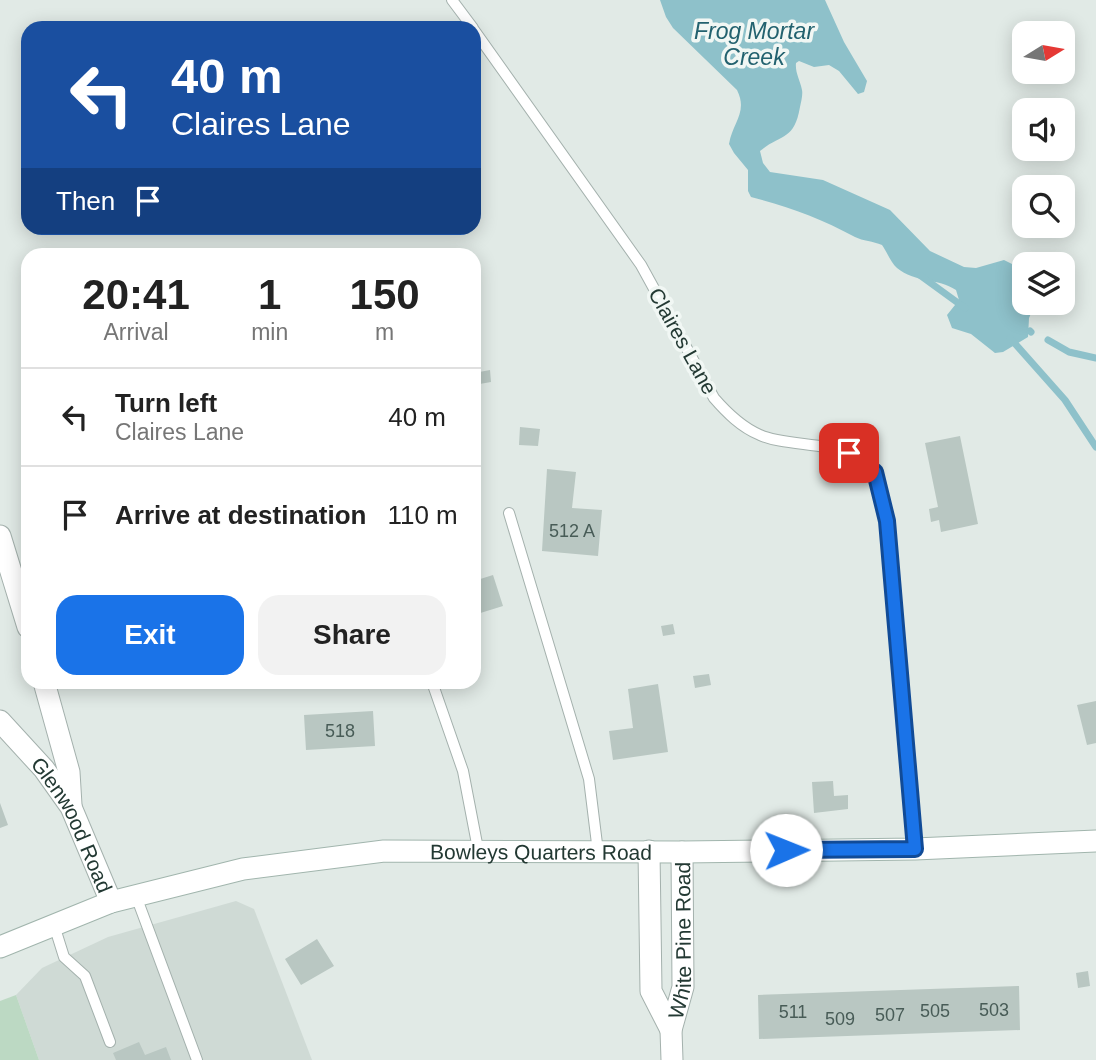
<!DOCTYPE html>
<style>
:root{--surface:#fff;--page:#f2f2f2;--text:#222;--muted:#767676;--line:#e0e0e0;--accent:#1a73e8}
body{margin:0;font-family:Arial,sans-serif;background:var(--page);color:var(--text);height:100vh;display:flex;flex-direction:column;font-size:26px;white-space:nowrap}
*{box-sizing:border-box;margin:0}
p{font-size:23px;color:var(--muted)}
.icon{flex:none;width:38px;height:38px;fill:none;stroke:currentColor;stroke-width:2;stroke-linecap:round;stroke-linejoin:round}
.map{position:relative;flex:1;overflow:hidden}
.panel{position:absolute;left:21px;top:248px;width:460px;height:441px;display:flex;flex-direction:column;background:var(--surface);border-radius:21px;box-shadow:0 4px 18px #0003}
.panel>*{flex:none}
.guide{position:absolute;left:21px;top:21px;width:460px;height:214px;border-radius:21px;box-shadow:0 4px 18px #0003;background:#1a4fa0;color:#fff;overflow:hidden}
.needle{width:46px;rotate:79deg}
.buttons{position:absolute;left:1012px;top:21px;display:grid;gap:14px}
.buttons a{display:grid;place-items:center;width:63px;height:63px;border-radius:14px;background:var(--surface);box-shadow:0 4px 18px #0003;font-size:35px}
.pin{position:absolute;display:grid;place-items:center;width:60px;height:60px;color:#fff;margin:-30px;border-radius:14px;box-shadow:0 4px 10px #0006}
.me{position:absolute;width:77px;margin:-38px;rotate:89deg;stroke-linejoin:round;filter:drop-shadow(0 0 5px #0008)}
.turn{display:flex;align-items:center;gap:24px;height:147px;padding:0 35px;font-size:32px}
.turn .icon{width:91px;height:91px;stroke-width:2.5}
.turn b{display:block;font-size:49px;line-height:60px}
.then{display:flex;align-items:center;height:66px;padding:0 35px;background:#0003;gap:14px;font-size:26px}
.eta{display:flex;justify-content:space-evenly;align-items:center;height:119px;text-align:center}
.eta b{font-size:42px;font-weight:600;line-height:49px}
.button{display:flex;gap:14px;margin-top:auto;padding:14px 35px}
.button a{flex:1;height:80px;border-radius:21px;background:var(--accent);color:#fff;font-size:28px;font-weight:600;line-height:80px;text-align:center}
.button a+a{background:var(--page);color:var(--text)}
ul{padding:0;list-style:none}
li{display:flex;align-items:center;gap:21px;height:98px;padding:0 35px;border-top:2px solid var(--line)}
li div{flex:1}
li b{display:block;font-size:26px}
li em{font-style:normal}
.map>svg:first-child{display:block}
.built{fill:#cfdad5}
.green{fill:#bcd9c3}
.water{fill:#8ec1ca}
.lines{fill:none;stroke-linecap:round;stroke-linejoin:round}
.stream{stroke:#8ec1ca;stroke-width:7}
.building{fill:#b9c7c2}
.lane-casing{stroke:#a4b1ad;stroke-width:12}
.street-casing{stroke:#a4b1ad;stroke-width:23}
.secondary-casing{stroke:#a1b5ad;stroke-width:23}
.lane{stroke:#fff;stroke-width:10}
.street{stroke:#fff;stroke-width:21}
.secondary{stroke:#fff;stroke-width:21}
.route-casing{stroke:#114b97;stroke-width:18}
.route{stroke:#1a73e8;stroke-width:12}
.labels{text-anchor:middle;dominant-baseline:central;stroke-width:7;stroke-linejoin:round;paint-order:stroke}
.number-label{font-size:18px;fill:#485c57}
.street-label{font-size:21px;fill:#233933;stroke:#f1f7f4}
.water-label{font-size:23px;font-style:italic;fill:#23626f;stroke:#f1f7f4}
</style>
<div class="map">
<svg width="1096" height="1060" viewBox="0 0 1096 1060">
<rect width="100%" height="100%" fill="#e1eae6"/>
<!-- built -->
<path class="built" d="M 236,901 L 254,909 L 312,1060 L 39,1060 L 16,995 L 42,968 L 108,937 Z"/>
<!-- green -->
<path class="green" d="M 16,995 L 39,1060 L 0,1060 L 0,1001 Z"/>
<!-- water -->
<path class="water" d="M 660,0 L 825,0 L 844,42 L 867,81 L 864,92 L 858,94 L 839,71 L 829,65 L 814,67 L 799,61 L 796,63 C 795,73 800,80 802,90 C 803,95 801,102 800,107 C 794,141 782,133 760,151 L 763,163 L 770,172 L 823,180 L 890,210 L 930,251 L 964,267 L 976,268 L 1004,260 L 1012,264 C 1015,276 1024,291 1024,303 L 1028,303 L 1033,309 L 1029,318 L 1028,337 L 1003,352 L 995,353 L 971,334 L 952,328 L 947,315 L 959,300 L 956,290 C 938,278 915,283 897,268 C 891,263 887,252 882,245 C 873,241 863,241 855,237 C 820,218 789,207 751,197 L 748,191 L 748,170 L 734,153 L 729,144 C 733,122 748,112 737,90 L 673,28 L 666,17 Z"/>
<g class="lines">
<!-- stream -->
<path class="stream" d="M 921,276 L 965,308
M 1030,331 L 1031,332
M 1010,338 L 1065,400 L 1096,447
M 1048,340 L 1069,352 L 1096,358"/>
</g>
<!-- building -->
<path class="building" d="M 490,370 L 491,382 L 474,385 L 474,373 Z
M 520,427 L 540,429 L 538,446 L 519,445 Z
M 960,436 L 978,524 L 941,532 L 939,520 L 931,522 L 929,509 L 938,507 L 925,443 Z
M 547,469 L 576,472 L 572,508 L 602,510 L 598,556 L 542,551 Z
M 493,575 L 503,606 L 474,615 L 474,581 Z
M 673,624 L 675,634 L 663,636 L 661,626 Z
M 709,674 L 711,685 L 695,688 L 693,676 Z
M 658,684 L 668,752 L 613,760 L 609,731 L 633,728 L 628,689 Z
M 1096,701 L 1096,743 L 1087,745 L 1077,705 Z
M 373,711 L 375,746 L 306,750 L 304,715 Z
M 833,781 L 834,796 L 848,795 L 848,809 L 814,813 L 812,782 Z
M 0,803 L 8,825 L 0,828 Z
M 317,939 L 334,966 L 301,985 L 285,959 Z
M 1088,971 L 1090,986 L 1078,988 L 1076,973 Z
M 1019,986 L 1020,1030 L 759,1039 L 758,995 Z
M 139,1042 L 145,1055 L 166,1047 L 171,1060 L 116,1060 L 113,1053 Z"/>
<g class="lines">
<!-- lane casing -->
<g class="lane-casing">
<path id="lane" d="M 452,0 L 473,28
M 474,30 L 641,265 L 714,398 C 727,413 741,427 760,435 C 790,449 859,439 875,473 C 882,487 883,506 887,521 L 915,849
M 509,513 L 589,779 L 598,852
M 432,682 L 463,771 L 478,849
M 136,896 L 197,1060
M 54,925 L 64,957 L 85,976 L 110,1042"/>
</g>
<!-- street casing -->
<g class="street-casing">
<g id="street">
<path d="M 0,536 L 28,627"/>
<path d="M 44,682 L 69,772 L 71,805"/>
<path id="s1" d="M 0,721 L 44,769 L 71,807 L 111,902"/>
<path d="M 649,851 L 651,991 L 671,1030"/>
<path id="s2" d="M 672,1060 L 671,1030 L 683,987 L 682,852"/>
</g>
</g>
<!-- secondary casing -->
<g class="secondary-casing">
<g id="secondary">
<path id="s3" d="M 0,947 L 111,902 L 243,869 L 384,851 L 682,852 L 915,849 L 1096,841"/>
</g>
</g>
<!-- lane -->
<use href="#lane" class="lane"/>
<!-- street -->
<use href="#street" class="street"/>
<!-- secondary -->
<use href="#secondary" class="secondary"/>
</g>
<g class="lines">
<!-- route casing -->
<g class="route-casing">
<path id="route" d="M 786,850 L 915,849 L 887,521 L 875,472 L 849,453"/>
</g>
<!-- route -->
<use href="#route" class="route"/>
</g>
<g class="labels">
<!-- number labels -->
<g class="number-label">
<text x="572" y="531">512 A</text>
<text x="340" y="731">518</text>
<text x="994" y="1010">503</text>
<text x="935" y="1011">505</text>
<text x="793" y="1012">511</text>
<text x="890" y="1015">507</text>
<text x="840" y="1019">509</text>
</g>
<!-- street labels -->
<g class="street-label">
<text transform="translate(683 341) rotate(61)">Claires Lane</text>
<text stroke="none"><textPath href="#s1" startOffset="128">Glenwood Road</textPath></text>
<text stroke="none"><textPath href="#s3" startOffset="555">Bowleys Quarters Road</textPath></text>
<text stroke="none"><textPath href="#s2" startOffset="121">White Pine Road</textPath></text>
</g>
<!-- water labels -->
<g class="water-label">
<text x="754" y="31">Frog Mortar<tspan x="754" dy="26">Creek</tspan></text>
</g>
</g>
</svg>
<div class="buttons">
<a><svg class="needle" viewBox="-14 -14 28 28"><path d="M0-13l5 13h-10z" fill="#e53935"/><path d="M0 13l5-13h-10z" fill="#767676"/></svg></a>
<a><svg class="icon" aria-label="sound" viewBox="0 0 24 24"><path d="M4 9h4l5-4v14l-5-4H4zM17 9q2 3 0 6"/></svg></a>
<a><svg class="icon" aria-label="search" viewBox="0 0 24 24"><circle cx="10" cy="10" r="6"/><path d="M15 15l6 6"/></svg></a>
<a><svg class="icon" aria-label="layers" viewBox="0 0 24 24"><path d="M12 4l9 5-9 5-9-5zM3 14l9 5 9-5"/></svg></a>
</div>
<div class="pin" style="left:849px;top:453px;background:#d93025"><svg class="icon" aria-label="arrive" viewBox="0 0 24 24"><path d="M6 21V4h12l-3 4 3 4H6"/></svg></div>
<svg class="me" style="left:786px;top:850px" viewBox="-20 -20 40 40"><circle r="19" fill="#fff"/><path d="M0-13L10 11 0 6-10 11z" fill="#1a73e8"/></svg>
<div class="guide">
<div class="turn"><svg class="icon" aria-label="left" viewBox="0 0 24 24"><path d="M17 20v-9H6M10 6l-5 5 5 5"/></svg><div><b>40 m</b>Claires Lane</div></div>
<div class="then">Then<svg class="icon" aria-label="arrive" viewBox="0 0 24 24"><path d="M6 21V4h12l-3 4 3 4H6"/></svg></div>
</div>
<section class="panel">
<div class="eta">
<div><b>20:41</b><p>Arrival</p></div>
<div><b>1</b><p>min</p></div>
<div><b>150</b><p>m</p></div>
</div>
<ul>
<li><svg class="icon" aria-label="left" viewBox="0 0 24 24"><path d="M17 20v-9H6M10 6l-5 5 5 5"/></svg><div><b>Turn left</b><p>Claires Lane</p></div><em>40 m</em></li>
<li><svg class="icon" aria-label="arrive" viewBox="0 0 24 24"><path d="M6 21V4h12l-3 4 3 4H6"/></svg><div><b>Arrive at destination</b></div><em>110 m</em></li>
</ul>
<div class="button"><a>Exit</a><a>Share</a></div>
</section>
</div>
